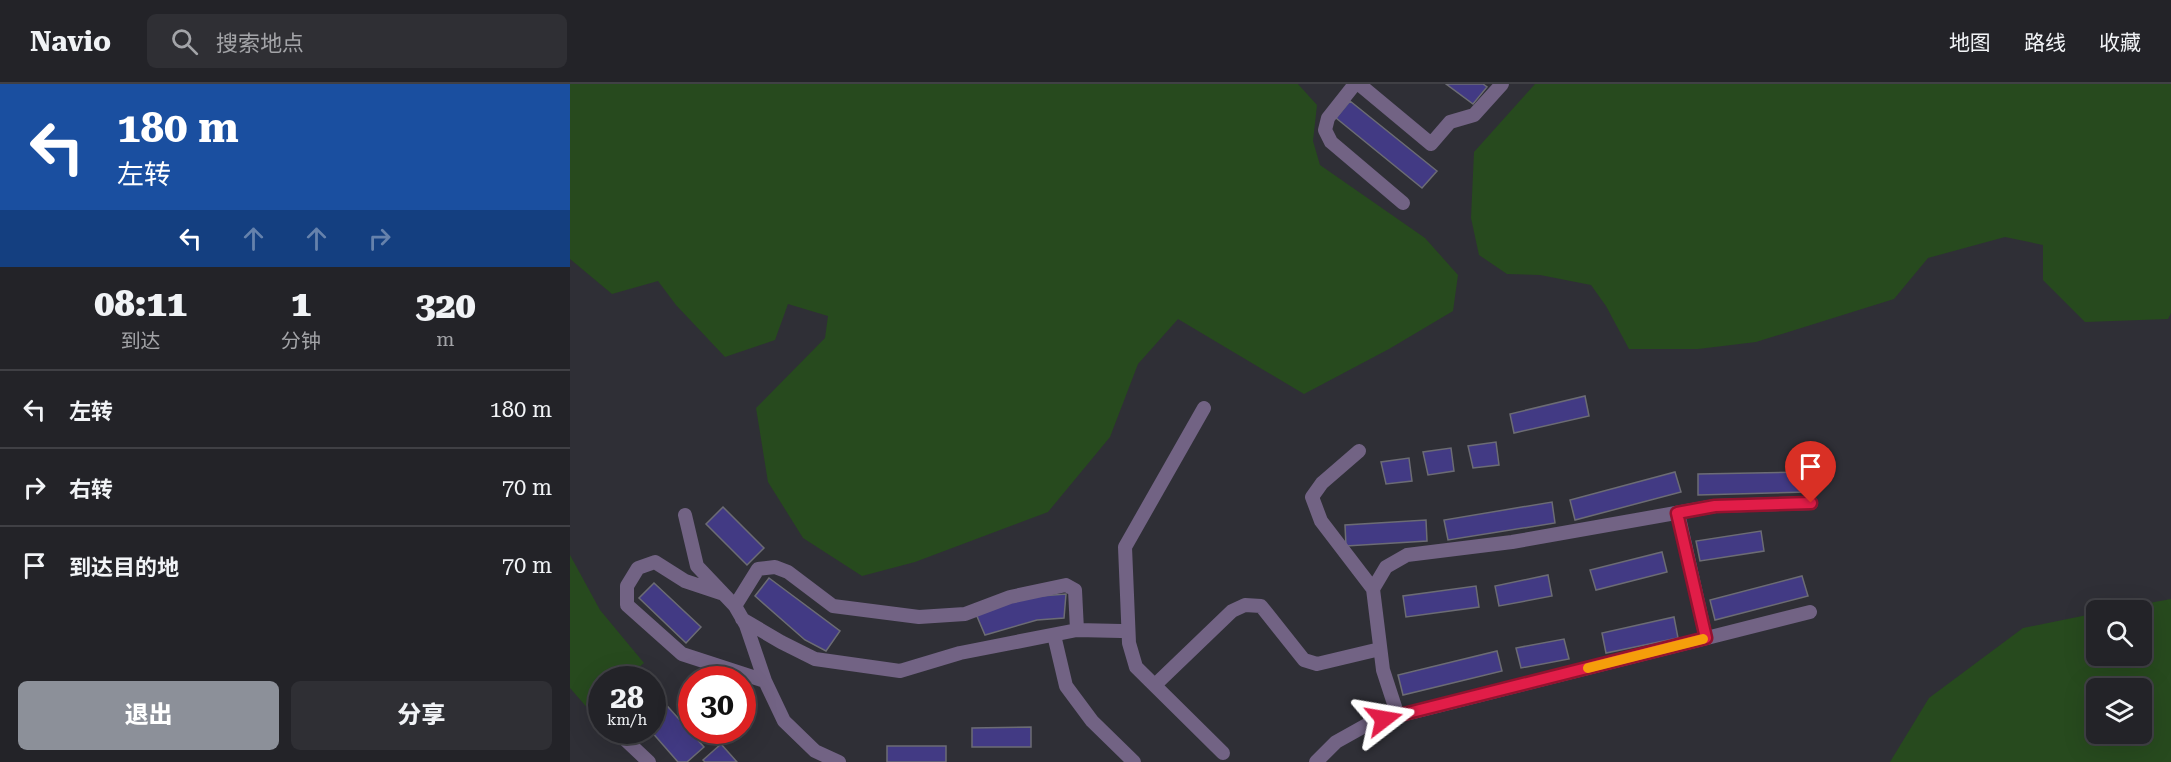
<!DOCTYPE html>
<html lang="zh">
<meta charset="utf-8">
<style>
:root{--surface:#232328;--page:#2f2f34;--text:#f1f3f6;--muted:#a3a4a8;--line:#404045;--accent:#8c9099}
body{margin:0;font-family:"Roboto Serif","Noto Sans SC",serif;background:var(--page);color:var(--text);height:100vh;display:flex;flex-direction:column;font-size:22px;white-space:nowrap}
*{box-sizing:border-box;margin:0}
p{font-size:20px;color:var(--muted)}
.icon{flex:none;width:33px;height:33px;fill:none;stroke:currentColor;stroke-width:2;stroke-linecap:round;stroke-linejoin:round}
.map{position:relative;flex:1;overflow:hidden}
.side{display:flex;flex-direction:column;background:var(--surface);width:570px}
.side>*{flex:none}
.banner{background:#1a4fa0;color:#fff;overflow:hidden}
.fabs{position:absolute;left:1516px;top:516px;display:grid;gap:12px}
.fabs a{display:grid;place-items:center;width:66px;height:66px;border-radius:9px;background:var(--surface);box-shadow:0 6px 24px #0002,0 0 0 2px var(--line);font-size:30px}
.speed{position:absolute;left:18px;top:582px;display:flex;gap:12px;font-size:30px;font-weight:700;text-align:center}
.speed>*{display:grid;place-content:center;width:78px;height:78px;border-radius:50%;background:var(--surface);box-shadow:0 6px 24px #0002,0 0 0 2px var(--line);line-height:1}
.speed small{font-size:15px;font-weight:400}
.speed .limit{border:9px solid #d22;background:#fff;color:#111}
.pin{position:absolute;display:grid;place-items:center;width:51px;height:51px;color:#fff;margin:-62px -26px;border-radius:50% 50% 50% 0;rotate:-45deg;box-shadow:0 0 6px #0007}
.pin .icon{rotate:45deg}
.me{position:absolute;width:66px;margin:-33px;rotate:76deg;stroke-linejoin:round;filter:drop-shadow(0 0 4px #0008)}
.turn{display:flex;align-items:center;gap:21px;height:126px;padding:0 18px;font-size:27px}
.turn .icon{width:78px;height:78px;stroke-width:2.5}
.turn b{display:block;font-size:42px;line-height:51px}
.lanes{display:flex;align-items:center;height:57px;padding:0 18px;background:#0003;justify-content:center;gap:30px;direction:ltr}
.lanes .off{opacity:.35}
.eta{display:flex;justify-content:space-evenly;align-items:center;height:102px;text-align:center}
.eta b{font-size:36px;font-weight:800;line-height:42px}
.cta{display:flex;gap:12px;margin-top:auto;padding:12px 18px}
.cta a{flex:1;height:69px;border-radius:9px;background:var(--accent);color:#fff;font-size:24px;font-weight:800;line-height:69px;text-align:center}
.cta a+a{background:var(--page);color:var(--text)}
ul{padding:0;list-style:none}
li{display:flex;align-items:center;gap:18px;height:78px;padding:0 18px;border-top:2px solid var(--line)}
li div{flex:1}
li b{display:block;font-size:22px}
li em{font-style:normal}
header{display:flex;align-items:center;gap:36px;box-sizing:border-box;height:84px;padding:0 30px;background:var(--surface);border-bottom:2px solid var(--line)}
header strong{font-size:28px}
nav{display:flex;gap:33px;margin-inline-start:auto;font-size:21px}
.search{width:420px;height:54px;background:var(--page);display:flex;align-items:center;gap:15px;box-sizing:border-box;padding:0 21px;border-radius:9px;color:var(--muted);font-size:22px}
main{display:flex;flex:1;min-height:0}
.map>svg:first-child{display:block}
.green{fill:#274a1e;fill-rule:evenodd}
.building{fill:#423a84;stroke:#6c6c74;stroke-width:1.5}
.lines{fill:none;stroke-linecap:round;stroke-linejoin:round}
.minor{stroke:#726384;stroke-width:14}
.route-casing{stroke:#92132f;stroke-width:15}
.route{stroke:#e11d48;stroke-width:10}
.slow{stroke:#f59e0b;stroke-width:10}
</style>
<header>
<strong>Navio</strong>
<div class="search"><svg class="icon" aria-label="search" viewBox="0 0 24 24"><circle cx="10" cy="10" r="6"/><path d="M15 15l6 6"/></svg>搜索地点</div>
<nav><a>地图</a><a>路线</a><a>收藏</a></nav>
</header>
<main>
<section class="side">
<div class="banner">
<div class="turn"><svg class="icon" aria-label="left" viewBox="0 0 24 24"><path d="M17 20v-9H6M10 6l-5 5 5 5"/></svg><div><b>180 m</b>左转</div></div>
<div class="lanes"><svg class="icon" aria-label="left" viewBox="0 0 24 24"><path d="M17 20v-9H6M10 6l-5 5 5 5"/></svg><svg class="icon off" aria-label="ahead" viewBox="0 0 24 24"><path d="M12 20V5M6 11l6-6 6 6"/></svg><svg class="icon off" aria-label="ahead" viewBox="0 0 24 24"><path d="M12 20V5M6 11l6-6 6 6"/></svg><svg class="icon off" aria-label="right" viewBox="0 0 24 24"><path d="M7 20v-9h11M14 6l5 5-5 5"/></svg></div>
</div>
<div class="eta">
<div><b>08:11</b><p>到达</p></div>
<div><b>1</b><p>分钟</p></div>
<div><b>320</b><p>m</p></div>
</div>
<ul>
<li><svg class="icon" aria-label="left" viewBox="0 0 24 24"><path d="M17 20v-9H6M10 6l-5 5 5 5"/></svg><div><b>左转</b></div><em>180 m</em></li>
<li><svg class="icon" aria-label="right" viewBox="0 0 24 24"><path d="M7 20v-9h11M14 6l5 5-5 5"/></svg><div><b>右转</b></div><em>70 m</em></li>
<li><svg class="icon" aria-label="arrive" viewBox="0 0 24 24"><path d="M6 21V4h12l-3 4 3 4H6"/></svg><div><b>到达目的地</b></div><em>70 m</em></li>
</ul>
<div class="cta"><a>退出</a><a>分享</a></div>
</section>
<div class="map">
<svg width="1601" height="678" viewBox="0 0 1601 678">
<rect width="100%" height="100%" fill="#2f2f36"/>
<!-- green -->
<path class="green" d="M 0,0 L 728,0 L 747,21 L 743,57 L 750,81 L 855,154 L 888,191 L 883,227 L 819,265 L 734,310 L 608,235 L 568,280 L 540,353 L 478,428 L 345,478 L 292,492 L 233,454 L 198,398 L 186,324 L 255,254 L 258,232 L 218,220 L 205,256 L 155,273 L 106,221 L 88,197 L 42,210 L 0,175 Z
M 965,0 L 1601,0 L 1601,229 L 1598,235 L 1515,238 L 1473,196 L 1473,161 L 1435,153 L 1358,174 L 1324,215 L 1186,258 L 1128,265 L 1059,265 L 1036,222 L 1021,201 L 970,191 L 937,190 L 909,171 L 901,134 L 904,68 Z
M 0,471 L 30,526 L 74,579 L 55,595 L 32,596 L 31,617 L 20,627 L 0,604 Z
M 1601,515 L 1601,678 L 1320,678 L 1359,614 L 1453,544 L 1527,529 L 1527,572 L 1572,572 L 1572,526 L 1541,526 ZM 1527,604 L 1572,604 L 1572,650 L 1527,650 Z"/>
<!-- building -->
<path class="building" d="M 876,0 L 913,0 L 917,3 L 903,20 Z
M 780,17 L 867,87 L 852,104 L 766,34 Z
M 1015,312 L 1019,332 L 944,349 L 940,330 Z
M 926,358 L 929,381 L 903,384 L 898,362 Z
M 881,364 L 884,387 L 858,391 L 853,368 Z
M 839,374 L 842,397 L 816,400 L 811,378 Z
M 1105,388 L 1111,408 L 1005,436 L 1000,416 Z
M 1237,388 L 1237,408 L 1128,411 L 1128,390 Z
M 982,418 L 985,439 L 878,456 L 874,436 Z
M 153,423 L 194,464 L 177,481 L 136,440 Z
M 856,436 L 857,457 L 776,462 L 775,441 Z
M 1191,447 L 1194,467 L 1130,477 L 1126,457 Z
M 1092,468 L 1097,488 L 1026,506 L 1020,486 Z
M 978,491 L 982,512 L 929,522 L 925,502 Z
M 1232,492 L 1238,512 L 1145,536 L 1140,516 Z
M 199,494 L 270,547 L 256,567 L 235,556 L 185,512 Z
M 84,499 L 131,543 L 116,559 L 69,514 Z
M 906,502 L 909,523 L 836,533 L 833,512 Z
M 496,510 L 494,534 L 467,536 L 415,551 L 406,530 L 458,513 Z
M 1104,533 L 1108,554 L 1036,569 L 1032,549 Z
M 994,555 L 999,575 L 951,584 L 946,564 Z
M 927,567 L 932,587 L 833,611 L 828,591 Z
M 82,605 L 134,663 L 117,678 L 108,678 L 80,646 L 82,646 Z
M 461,643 L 461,663 L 402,663 L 402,644 Z
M 151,660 L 167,678 L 135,678 L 133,676 Z
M 317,662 L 376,662 L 376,678 L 317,678 Z"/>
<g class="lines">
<!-- minor -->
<path class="minor" d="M 785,0 L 758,34 L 755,46 L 761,58 L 833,119
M 789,0 L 861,60 L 880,38 L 904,31 L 932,0
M 634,324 L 555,463 L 559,559 L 566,583 L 653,669
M 789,367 L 752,399 L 742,413 L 751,437 L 803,505
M 1108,429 L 1136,554
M 115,431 L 127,482 L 165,522 L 176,541 L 195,597 L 214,637 L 245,667 L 269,678
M 151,509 L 115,497 L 85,478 L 68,484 L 57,502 L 57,521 L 112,570 L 195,597
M 165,522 L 188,485 L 205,483 L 218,488 L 263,522 L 349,533 L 395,530 L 440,513 L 496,501 L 505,506 L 507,546
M 172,535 L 211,558 L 245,575 L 330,587 L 390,569 L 507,546 L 551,547
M 484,551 L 496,602 L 522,637 L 564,678
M 585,601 L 662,527 L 675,521 L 691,522 L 734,576 L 747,580 L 810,565
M 31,632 L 32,633
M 828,632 L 813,586 L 803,505 L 816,483 L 837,471 L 942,458 L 1145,422 L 1241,419
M 45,646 L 79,678
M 746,678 L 766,658 L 800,639 L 1240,528"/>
</g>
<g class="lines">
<!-- route casing -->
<g class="route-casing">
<path id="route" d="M 814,635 L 1136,554 L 1107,429 L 1145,422 L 1241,419"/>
</g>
<!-- route -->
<use href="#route" class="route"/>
<!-- slow -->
<path class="slow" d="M 1018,584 L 1133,555"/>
</g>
</svg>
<div class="fabs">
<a><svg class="icon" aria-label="search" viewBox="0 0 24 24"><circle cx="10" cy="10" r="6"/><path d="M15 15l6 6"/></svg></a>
<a><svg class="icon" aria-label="layers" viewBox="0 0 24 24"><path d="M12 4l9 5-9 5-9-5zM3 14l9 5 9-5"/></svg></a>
</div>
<div class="speed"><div>28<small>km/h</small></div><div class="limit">30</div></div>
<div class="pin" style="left:1241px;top:419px;background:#d93025"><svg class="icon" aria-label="arrive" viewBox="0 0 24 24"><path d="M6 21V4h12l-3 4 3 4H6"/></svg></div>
<svg class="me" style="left:814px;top:635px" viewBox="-20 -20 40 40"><path d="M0-17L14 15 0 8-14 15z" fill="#e11d48" stroke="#fff" stroke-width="4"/></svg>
</div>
</main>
